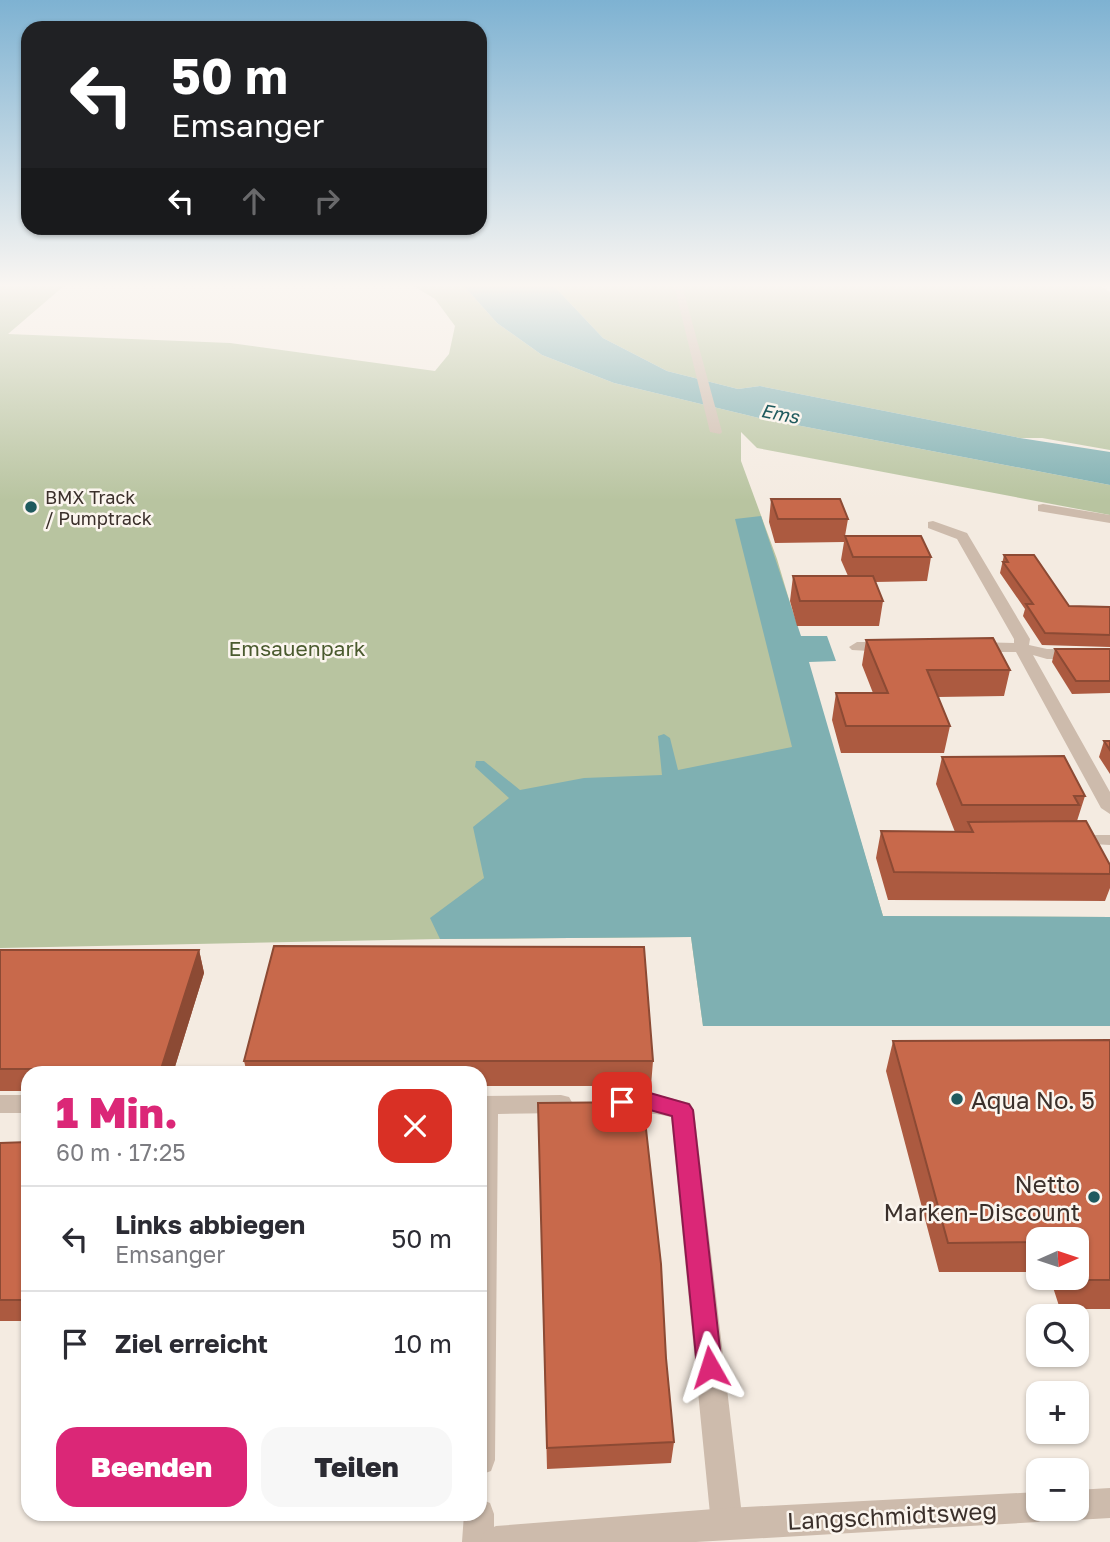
<!DOCTYPE html>
<html lang="de">
<meta charset="utf-8">
<style>
:root{--surface:#fff;--page:#f7f7f7;--text:#2b2b33;--muted:#7c7c81;--line:#e1e1e2;--accent:#db2777}
body{margin:0;font-family:"Golos Text",sans-serif;background:var(--page);color:var(--text);height:100vh;display:flex;flex-direction:column;font-size:26px;white-space:nowrap}
*{box-sizing:border-box;margin:0}
p{font-size:23px;color:var(--muted)}
.icon{flex:none;width:38px;height:38px;fill:none;stroke:currentColor;stroke-width:2;stroke-linecap:round;stroke-linejoin:round}
.map{position:relative;flex:1;overflow:hidden}
.drawer{position:absolute;left:21px;top:1066px;width:466px;height:455px;display:flex;flex-direction:column;background:var(--surface);border-radius:21px;box-shadow:0 2px 5px #0004}
.drawer>*{flex:none}
.top-card{position:absolute;left:21px;top:21px;width:466px;height:214px;border-radius:21px;box-shadow:0 2px 5px #0004;background:#202124;color:#fff;overflow:hidden}
.needle{width:46px;rotate:87deg}
.buttons{position:absolute;left:1026px;top:1227px;display:grid;gap:14px}
.buttons a{display:grid;place-items:center;width:63px;height:63px;border-radius:14px;background:var(--surface);box-shadow:0 2px 5px #0004;font-size:35px}
.pin{position:absolute;display:grid;place-items:center;width:60px;height:60px;color:#fff;margin:-30px;border-radius:14px;box-shadow:0 4px 10px #0006}
.me{position:absolute;width:77px;margin:-38px;rotate:354deg;stroke-linejoin:round;filter:drop-shadow(0 0 5px #0008)}
.turn{display:flex;align-items:center;gap:24px;height:147px;padding:0 35px;font-size:32px}
.turn .icon{width:91px;height:91px;stroke-width:2.5}
.turn b{display:block;font-size:49px;line-height:60px}
.lanes{display:flex;align-items:center;height:66px;padding:0 35px;background:#0003;justify-content:center;gap:35px;direction:ltr}
.lanes .off{opacity:.35}
.round{display:grid;place-items:center;flex:none;width:74px;height:74px;border-radius:21px;background:var(--page)}
.summary{display:flex;align-items:center;justify-content:space-between;height:119px;padding:0 35px}
h1{font-size:42px;font-weight:800;line-height:52px;color:var(--accent)}
.button{display:flex;gap:14px;margin-top:auto;padding:14px 35px}
.button a{flex:1;height:80px;border-radius:21px;background:var(--accent);color:#fff;font-size:28px;font-weight:800;line-height:80px;text-align:center}
.button a+a{background:var(--page);color:var(--text)}
ul{padding:0;list-style:none}
li{display:flex;align-items:center;gap:21px;height:105px;padding:0 35px;border-top:2px solid var(--line)}
li div{flex:1}
li b{display:block;font-size:26px}
li em{font-style:normal}
.map>svg:first-child{display:block}
.green{fill:#b8c4a0}
.water{fill:#7fb0b2}
.lines{fill:none;stroke-linecap:round;stroke-linejoin:round}
.service{fill:#cdbbac;fill-rule:evenodd}
.minor{fill:#cdbbac;fill-rule:evenodd}
.tertiary{fill:#cdbbac;fill-rule:evenodd}
.wall{fill:#ac5a40}
.shaded-wall{fill:#8c4a34}
.building{fill:#c8694b;stroke:#8c4a34;stroke-width:2}
.route{fill:#db2777;stroke:#8e194d;stroke-width:2}
.poi-dot{fill:#1f5a5e;stroke:#fbf5ee;stroke-width:2.5}
.labels{text-anchor:middle;dominant-baseline:central;stroke-width:5;stroke-linejoin:round;paint-order:stroke}
.far-poi-label{font-size:18px;fill:#3b302b;stroke:#fbf5ee;text-anchor:start}
.far-water-label{font-size:19px;font-style:italic;fill:#1f5a5e;stroke:#fbf5ee}
.park-label{font-size:21px;fill:#4a5a2e;stroke:#fbf5ee}
.near-poi-label{font-size:24px;fill:#3b302b;stroke:#fbf5ee;text-anchor:start}
.near-street-label{font-size:24px;fill:#3b302b;stroke:#fbf5ee}
</style>
<div class="map">
<svg width="1110" height="1542" viewBox="0 0 1110 1542">
<rect width="100%" height="100%" fill="#f4ebe1"/>
<!-- green -->
<path class="green" d="M 0,285 L 65,285 L 8,334 L 230,343 L 435,371 L 449,354 L 455,326 L 435,299 L 412,285 L 463,285 L 497,323 L 542,355 L 614,383 L 759,418 L 1110,485 L 1110,515 L 757,448 L 741,432 L 741,461 L 777,559 L 883,916 L 1110,917 L 1110,1026 L 703,1026 L 691,937 L 440,939 L 0,948 Z
M 553,285 L 1100,285 L 1110,292 L 1110,450 L 1042,438 L 1020,438 L 760,386 L 738,389 L 667,371 L 603,338 Z"/>
<!-- water -->
<path class="water" d="M 463,285 L 553,285 L 603,338 L 667,371 L 738,389 L 760,386 L 1020,438 L 1110,452 L 1110,485 L 759,418 L 614,383 L 542,355 L 497,323 Z
M 761,516 L 801,636 L 827,636 L 836,661 L 809,662 L 883,916 L 1110,917 L 1110,1026 L 703,1026 L 691,937 L 440,939 L 430,918 L 484,878 L 473,827 L 509,798 L 475,767 L 476,761 L 484,761 L 520,790 L 584,778 L 662,775 L 658,736 L 664,734 L 670,738 L 678,770 L 792,747 L 735,519 Z"/>
<g class="lines">
<!-- service -->
<path class="service" d="M 1080,835 L 1110,835 L 1110,845 L 1075,843 L 1073,840 Z"/>
<!-- minor -->
<path class="minor" d="M 674,285 L 682,285 L 722,432 L 720,434 L 710,432 Z
M 1043,504 L 1110,515 L 1110,523 L 1038,511 L 1038,505 Z
M 933,521 L 967,533 L 1030,639 L 1029,645 L 1047,649 L 1110,649 L 1110,659 L 1047,659 L 1033,655 L 1110,792 L 1110,814 L 1101,808 L 1016,652 L 974,652 L 966,647 L 974,642 L 1014,643 L 1014,639 L 957,539 L 928,528 L 928,522 Z
M 857,642 L 887,642 L 895,647 L 887,652 L 852,650 L 849,647 Z
M 617,1093 L 650,1093 L 690,1103 L 694,1110 L 743,1524 L 738,1535 L 727,1540 L 716,1535 L 711,1524 L 671,1117 C 650,1111 627,1115 609,1109 L 605,1102 L 609,1095 Z
M 0,1095 L 28,1095 L 28,1113 L 0,1113 Z
M 561,1095 L 569,1097 L 573,1104 L 569,1111 L 561,1113 L 498,1114 L 495,1460 L 491,1471 L 480,1475 L 480,1096 Z
M 480,1499 L 490,1503 L 494,1514 L 494,1542 L 462,1542 L 464,1514 L 480,1514 Z"/>
<!-- tertiary -->
<path class="tertiary" d="M 1110,1488 L 1110,1518 L 1076,1520 L 1065,1516 L 1062,1508 L 1076,1508 L 1076,1490 Z
M 1038,1492 L 1038,1508 L 1053,1508 L 1049,1518 L 1038,1522 L 696,1542 L 480,1542 L 485,1531 L 496,1526 L 727,1508 Z"/>
</g>
<!-- wall -->
<path class="wall" d="M 771,499 L 848,519 L 845,536 L 931,557 L 927,581 L 875,582 L 883,601 L 879,626 L 797,626 L 790,601 L 793,576 L 848,576 L 841,560 L 844,542 L 775,543 L 769,522 Z
M 1004,555 L 1069,606 L 1110,607 L 1110,647 L 1042,645 L 1023,616 L 1025,609 L 1000,573 Z
M 866,640 L 1010,670 L 1004,696 L 938,697 L 950,726 L 944,753 L 841,753 L 832,720 L 836,693 L 873,693 L 862,665 Z
M 1055,649 L 1110,649 L 1110,693 L 1072,694 L 1052,662 Z
M 1104,741 L 1110,741 L 1110,774 L 1099,757 Z
M 942,757 L 1085,796 L 1077,821 L 1110,865 L 1110,888 L 1105,901 L 888,900 L 876,858 L 881,831 L 955,832 L 936,784 Z
M 0,950 L 199,950 L 204,973 L 173,1073 L 28,1073 L 28,1091 L 0,1091 Z
M 1110,1040 L 1110,1309 L 1060,1309 L 1050,1278 L 1076,1278 L 1076,1239 L 1038,1239 L 1038,1272 L 939,1272 L 886,1071 L 893,1041 Z
M 244,1061 L 653,1061 L 651,1086 L 480,1086 L 480,1073 L 247,1073 Z
M 538,1103 L 666,1358 L 674,1442 L 671,1463 L 547,1469 Z
M 28,1142 L 28,1321 L 0,1321 L 0,1143 Z"/>
<!-- shaded-wall -->
<path class="shaded-wall" d="M 199,950 L 204,973 L 173,1073 L 162,1073 L 161,1069 Z"/>
<!-- building -->
<path class="building" d="M 771,499 L 840,499 L 848,519 L 778,519 Z
M 845,536 L 921,536 L 931,557 L 853,557 Z
M 1004,555 L 1034,555 L 1069,606 L 1110,607 L 1110,635 L 1045,633 L 1026,604 L 1033,604 L 1003,562 L 1008,562 Z
M 793,576 L 873,576 L 883,601 L 800,601 Z
M 993,638 L 1010,670 L 927,670 L 950,726 L 846,726 L 836,693 L 888,693 L 866,640 Z
M 1055,649 L 1110,649 L 1110,681 L 1076,681 Z
M 1104,741 L 1110,741 L 1110,750 Z
M 1064,756 L 1085,796 L 1074,796 L 1079,805 L 962,805 L 942,757 Z
M 1086,821 L 1110,865 L 1110,874 L 894,872 L 881,831 L 973,832 L 968,822 Z
M 274,946 L 644,947 L 653,1061 L 244,1061 Z
M 0,950 L 199,950 L 161,1069 L 0,1069 Z
M 1110,1040 L 1110,1280 L 1073,1280 L 1072,1278 L 1076,1278 L 1076,1239 L 1038,1239 L 1038,1242 L 948,1243 L 893,1041 Z
M 643,1102 L 661,1264 L 666,1358 L 674,1442 L 547,1448 L 538,1103 Z
M 28,1142 L 28,1300 L 0,1300 L 0,1143 Z"/>
<!-- sky -->
<linearGradient id="sky" x2="0" y2="1"><stop stop-color="#7eb2d2"/><stop offset="0.57" stop-color="#faf6f2"/><stop offset="1" stop-color="#faf6f2" stop-opacity="0"/></linearGradient>
<rect width="1110" height="501" fill="url(#sky)"/>
<!-- route -->
<path class="route" d="M 650,1093 L 689,1104 L 693,1110 L 722,1367 L 719,1375 L 710,1379 L 701,1375 L 697,1367 L 672,1116 L 650,1110 L 615,1108 L 611,1102 L 615,1096 Z"/>
<!-- markers -->
<g class="poi-dot">
<circle cx="31" cy="507" r="7"/>
<circle cx="957" cy="1099" r="7"/>
<circle cx="1094" cy="1197" r="7"/>
</g>
<g class="labels">
<!-- far-poi labels -->
<g class="far-poi-label">
<text x="45" y="497">BMX Track<tspan x="45" dy="21">/ Pumptrack</tspan></text>
</g>
<!-- far-water labels -->
<g class="far-water-label">
<text transform="translate(780 413) rotate(11)">Ems</text>
</g>
<!-- park labels -->
<g class="park-label">
<text x="297" y="648">Emsauenpark</text>
</g>
<!-- near-poi labels -->
<g class="near-poi-label">
<text x="971" y="1099">Aqua No. 5</text>
<text x="1080" y="1183" text-anchor="end">Netto<tspan x="1080" dy="28">Marken-Discount</tspan></text>
</g>
<!-- near-street labels -->
<g class="near-street-label">
<text transform="translate(892 1515) rotate(-3)">Langschmidtsweg</text>
</g>
</g>
</svg>
<div class="buttons">
<a><svg class="needle" viewBox="-14 -14 28 28"><path d="M0-13l5 13h-10z" fill="#e53935"/><path d="M0 13l5-13h-10z" fill="#7c7c81"/></svg></a>
<a><svg class="icon" aria-label="search" viewBox="0 0 24 24"><circle cx="10" cy="10" r="6"/><path d="M15 15l6 6"/></svg></a>
<a>+</a>
<a>−</a>
</div>
<div class="pin" style="left:622px;top:1102px;background:#d93025"><svg class="icon" aria-label="arrive" viewBox="0 0 24 24"><path d="M6 21V4h12l-3 4 3 4H6"/></svg></div>
<svg class="me" style="left:710px;top:1367px" viewBox="-20 -20 40 40"><path d="M0-17L14 15 0 8-14 15z" fill="#db2777" stroke="#fff" stroke-width="4"/></svg>
<div class="top-card">
<div class="turn"><svg class="icon" aria-label="left" viewBox="0 0 24 24"><path d="M17 20v-9H6M10 6l-5 5 5 5"/></svg><div><b>50 m</b>Emsanger</div></div>
<div class="lanes"><svg class="icon" aria-label="left" viewBox="0 0 24 24"><path d="M17 20v-9H6M10 6l-5 5 5 5"/></svg><svg class="icon off" aria-label="ahead" viewBox="0 0 24 24"><path d="M12 20V5M6 11l6-6 6 6"/></svg><svg class="icon off" aria-label="right" viewBox="0 0 24 24"><path d="M7 20v-9h11M14 6l5 5-5 5"/></svg></div>
</div>
<section class="drawer">
<div class="summary"><div><h1>1 Min.</h1><p>60 m · 17:25</p></div><a class="round" style="background:#d93025;color:#fff"><svg class="icon" aria-label="close" viewBox="0 0 24 24"><path d="M6 6l12 12M18 6L6 18"/></svg></a></div>
<ul>
<li><svg class="icon" aria-label="left" viewBox="0 0 24 24"><path d="M17 20v-9H6M10 6l-5 5 5 5"/></svg><div><b>Links abbiegen</b><p>Emsanger</p></div><em>50 m</em></li>
<li><svg class="icon" aria-label="arrive" viewBox="0 0 24 24"><path d="M6 21V4h12l-3 4 3 4H6"/></svg><div><b>Ziel erreicht</b></div><em>10 m</em></li>
</ul>
<div class="button"><a>Beenden</a><a>Teilen</a></div>
</section>
</div>
